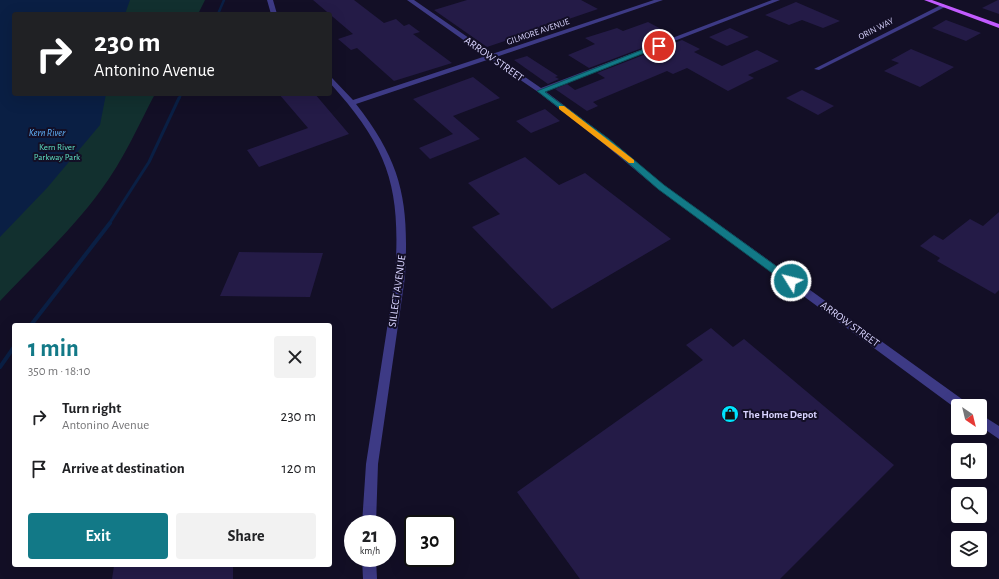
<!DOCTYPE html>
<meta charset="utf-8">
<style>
:root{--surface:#fff;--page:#f2f2f2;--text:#202124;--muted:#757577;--accent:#127987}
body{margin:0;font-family:"Alegreya Sans",sans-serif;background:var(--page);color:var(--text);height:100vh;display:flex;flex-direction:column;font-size:15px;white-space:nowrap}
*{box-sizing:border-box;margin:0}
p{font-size:13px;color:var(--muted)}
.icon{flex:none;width:22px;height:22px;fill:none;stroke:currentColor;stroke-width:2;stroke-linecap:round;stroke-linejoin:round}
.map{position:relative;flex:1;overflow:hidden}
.drawer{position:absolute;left:12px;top:323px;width:320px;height:244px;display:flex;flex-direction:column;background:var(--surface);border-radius:4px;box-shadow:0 4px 16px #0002}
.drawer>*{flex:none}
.hud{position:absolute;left:12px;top:12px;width:320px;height:84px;border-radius:4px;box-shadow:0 4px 16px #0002;background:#202124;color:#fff;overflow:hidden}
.needle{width:26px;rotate:145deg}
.fabs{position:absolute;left:951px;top:399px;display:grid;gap:8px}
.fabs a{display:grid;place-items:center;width:36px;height:36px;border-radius:4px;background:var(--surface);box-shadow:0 4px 16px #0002;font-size:20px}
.speed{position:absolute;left:344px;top:515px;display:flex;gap:8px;font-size:20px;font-weight:700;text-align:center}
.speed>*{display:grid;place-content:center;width:52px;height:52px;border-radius:50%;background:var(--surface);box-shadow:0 4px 16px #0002;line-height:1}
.speed small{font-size:10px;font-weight:400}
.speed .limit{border:2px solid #111;border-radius:6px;background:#fff;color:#111}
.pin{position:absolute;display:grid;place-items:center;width:34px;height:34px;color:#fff;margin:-17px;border:2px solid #fff;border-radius:50%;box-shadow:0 1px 4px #0007}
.me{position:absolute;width:44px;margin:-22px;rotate:306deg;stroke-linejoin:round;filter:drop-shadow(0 0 3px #0008)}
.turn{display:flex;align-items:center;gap:14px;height:84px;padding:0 16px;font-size:18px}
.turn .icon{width:52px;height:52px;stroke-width:2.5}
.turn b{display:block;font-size:28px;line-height:34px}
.round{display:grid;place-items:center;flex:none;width:42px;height:42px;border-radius:4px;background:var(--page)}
.headline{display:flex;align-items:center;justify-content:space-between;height:68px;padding:0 16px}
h1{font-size:24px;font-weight:700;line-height:30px;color:var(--accent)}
.primary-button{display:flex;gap:8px;margin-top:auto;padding:8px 16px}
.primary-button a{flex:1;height:46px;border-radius:4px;background:var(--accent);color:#fff;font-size:16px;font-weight:700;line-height:46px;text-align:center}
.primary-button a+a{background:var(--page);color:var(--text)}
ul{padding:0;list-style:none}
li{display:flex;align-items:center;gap:12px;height:52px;padding:0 16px}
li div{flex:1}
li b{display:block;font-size:15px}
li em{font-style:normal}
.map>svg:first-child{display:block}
.green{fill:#12302f}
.water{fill:#0a1f44}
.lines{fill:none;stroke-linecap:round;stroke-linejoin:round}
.stream-far2{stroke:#0a1f44;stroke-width:2.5}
.stream-far1{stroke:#0a1f44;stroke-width:3}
.stream{stroke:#0a1f44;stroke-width:4}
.building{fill:#241b47}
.minor{fill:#3d3a85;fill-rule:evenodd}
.major{fill:#c25bff;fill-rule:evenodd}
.route{fill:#127987;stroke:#0c4f58}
.slow{fill:#f59e0b}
.labels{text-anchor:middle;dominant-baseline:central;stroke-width:4;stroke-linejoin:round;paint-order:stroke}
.far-street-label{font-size:9px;fill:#d9d4ff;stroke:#130f26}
.far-park-label{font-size:9px;fill:#5fe0c0;stroke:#130f26}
.far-water-label{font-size:10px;font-style:italic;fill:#62b6ff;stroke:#130f26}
.street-label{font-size:11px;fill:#d9d4ff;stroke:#130f26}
.poi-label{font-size:11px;font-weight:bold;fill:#d9d4ff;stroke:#130f26;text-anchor:start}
</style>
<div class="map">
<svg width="999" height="579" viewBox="0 0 999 579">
<rect width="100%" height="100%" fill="#130f26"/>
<!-- green -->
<path class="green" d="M 0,0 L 205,0 L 198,14 L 14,14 L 14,94 L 155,94 C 138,126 123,161 101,190 C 72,230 34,265 0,301 Z"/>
<!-- water -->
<path class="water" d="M 0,0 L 130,0 L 125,14 L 14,14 L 14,94 L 106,94 L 100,125 L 47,188 L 0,237 Z"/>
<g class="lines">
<!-- stream-far2 -->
<path class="stream-far2" d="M 218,14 L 224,0
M 179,99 L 181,94"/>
<!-- stream-far1 -->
<path class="stream-far1" d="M 109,224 L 149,162 L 179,98"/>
<!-- stream -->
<path class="stream" d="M 31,325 L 110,223
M 0,367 L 14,347"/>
</g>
<!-- building -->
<path class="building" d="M 313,0 L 354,0 L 384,23 L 396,19 L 404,26 L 409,24 L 420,32 L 413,34 L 452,63 L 394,81 L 357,48 L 351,50 L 338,39 L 353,34 Z
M 467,0 L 581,0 L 598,9 L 487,47 L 434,10 Z
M 998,0 L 999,0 L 999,14 L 982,8 Z
M 796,2 L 840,21 L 823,28 L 802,20 L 789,25 L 765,15 Z
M 946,20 L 981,33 L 966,41 L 932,28 Z
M 648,22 L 674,36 L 589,68 L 568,55 L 595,44 L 585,38 L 617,28 L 623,31 Z
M 730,28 L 749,37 L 727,46 L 709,37 Z
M 682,40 L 700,49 L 694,52 L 722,66 L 757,50 L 779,61 L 748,75 L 754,78 L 728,91 L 687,68 L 673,74 L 667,71 L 593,102 L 598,106 L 587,111 L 555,89 L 567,84 L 575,90 L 605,78 L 597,73 Z
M 911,49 L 954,67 L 920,87 L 884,71 L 899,63 L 891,60 Z
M 527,56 L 558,76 L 555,77 L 559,79 L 548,84 L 514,60 Z
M 473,77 L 500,98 L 453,116 L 480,139 L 430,159 L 419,148 L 453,134 L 413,99 Z
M 802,90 L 834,106 L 818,115 L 786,98 Z
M 279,94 L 315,94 L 349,134 L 259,167 L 247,150 L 308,128 Z
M 545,109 L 560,121 L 531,133 L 516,121 Z
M 525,157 L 559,185 L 585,173 L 671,239 L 552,309 L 472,227 L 500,214 L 468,183 Z
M 999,212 L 999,290 L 995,294 L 937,261 L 940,258 L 920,246 L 934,235 L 943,240 L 970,219 L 983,226 Z
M 239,252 L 323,253 L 310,297 L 220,296 Z
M 711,328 L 733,347 L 744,339 L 894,465 L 780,579 L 580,579 L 517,492 L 703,360 L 686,345 Z
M 118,565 L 233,565 L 233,579 L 112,579 L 114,566 Z"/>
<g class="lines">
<!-- minor -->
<path class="minor" d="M 267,0 L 273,0 L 277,14 L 271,14 Z
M 407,0 L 414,0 L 492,54 L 654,0 L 663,0 L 496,57 L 541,88 L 772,0 L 780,0 L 545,91 L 609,139 L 664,185 L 966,402 L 968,406 L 958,406 L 958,410 L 658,189 L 603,143 L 538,92 L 490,59 L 356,104 C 403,164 409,203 405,277 L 378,464 L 376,524 L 362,524 L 366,464 L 395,277 C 401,188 390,150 330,83 L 330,77 L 332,78 L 353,100 L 486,56 Z
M 943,4 L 946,6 L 945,7 L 819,70 L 814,69 Z
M 980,414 L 999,426 L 999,439 L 980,426 Z
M 362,558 L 376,558 L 377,579 L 363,579 Z"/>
<!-- major -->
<path class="major" d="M 924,0 L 932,0 L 999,24 L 999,28 Z"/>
</g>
<!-- route -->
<path class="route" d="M 657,44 L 662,46 L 545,92 L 609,139 L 664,185 L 794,279 L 795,281 L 794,284 L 787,284 L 658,189 L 604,142 L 537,91 Z"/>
<!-- slow -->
<path class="slow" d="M 559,106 L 564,106 L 634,160 L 634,163 L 629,163 L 559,109 Z"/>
<!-- icons -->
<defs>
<g id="shop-disc" transform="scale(0.9)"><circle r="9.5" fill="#00e5ff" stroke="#130f26"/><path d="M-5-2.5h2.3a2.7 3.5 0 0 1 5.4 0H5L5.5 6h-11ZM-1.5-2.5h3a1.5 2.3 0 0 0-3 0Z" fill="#111"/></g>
</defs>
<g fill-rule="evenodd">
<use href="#shop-disc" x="730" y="414"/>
</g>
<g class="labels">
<!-- far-street labels -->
<g class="far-street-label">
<text transform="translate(876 29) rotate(-27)">ORIN WAY</text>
<text transform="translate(538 32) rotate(-19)">GILMORE AVENUE</text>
</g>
<!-- far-park labels -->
<g class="far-park-label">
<text x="57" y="147">Kern River<tspan x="57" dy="10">Parkway Park</tspan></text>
</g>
<!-- far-water labels -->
<g class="far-water-label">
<text x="47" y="133">Kern River</text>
</g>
<!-- street labels -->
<g class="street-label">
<text transform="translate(494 59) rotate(35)">ARROW STREET</text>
<text transform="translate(397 291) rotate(-82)">SILLECT AVENUE</text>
<text transform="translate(850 324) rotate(36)">ARROW STREET</text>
</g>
<!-- poi labels -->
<g class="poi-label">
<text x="743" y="414">The Home Depot</text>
</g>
</g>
</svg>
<div class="fabs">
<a><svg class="needle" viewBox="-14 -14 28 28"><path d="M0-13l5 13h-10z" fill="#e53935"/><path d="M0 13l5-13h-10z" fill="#757577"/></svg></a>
<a><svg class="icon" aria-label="sound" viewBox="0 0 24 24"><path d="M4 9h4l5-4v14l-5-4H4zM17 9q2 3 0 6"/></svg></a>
<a><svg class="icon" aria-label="search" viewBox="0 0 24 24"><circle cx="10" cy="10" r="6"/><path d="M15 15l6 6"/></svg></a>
<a><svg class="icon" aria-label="layers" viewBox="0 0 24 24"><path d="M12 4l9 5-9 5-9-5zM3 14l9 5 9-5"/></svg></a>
</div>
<div class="speed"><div>21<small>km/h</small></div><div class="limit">30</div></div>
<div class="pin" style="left:659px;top:46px;background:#d93025"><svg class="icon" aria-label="arrive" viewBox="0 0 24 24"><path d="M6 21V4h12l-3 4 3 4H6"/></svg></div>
<svg class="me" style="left:791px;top:281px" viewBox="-20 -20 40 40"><circle r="17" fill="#127987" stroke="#fff" stroke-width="3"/><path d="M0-11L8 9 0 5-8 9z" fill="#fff"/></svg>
<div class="hud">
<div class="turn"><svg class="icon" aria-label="right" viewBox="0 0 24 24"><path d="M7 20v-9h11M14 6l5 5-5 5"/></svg><div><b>230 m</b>Antonino Avenue</div></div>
</div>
<section class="drawer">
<div class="headline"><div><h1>1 min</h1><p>350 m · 18:10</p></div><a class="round"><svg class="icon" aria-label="close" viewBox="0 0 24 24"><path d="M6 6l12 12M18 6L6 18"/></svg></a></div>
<ul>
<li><svg class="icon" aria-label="right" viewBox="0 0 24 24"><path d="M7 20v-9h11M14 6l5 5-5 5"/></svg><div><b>Turn right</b><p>Antonino Avenue</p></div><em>230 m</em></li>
<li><svg class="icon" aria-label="arrive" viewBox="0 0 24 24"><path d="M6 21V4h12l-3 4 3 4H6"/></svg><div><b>Arrive at destination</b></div><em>120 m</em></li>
</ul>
<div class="primary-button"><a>Exit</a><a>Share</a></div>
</section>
</div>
